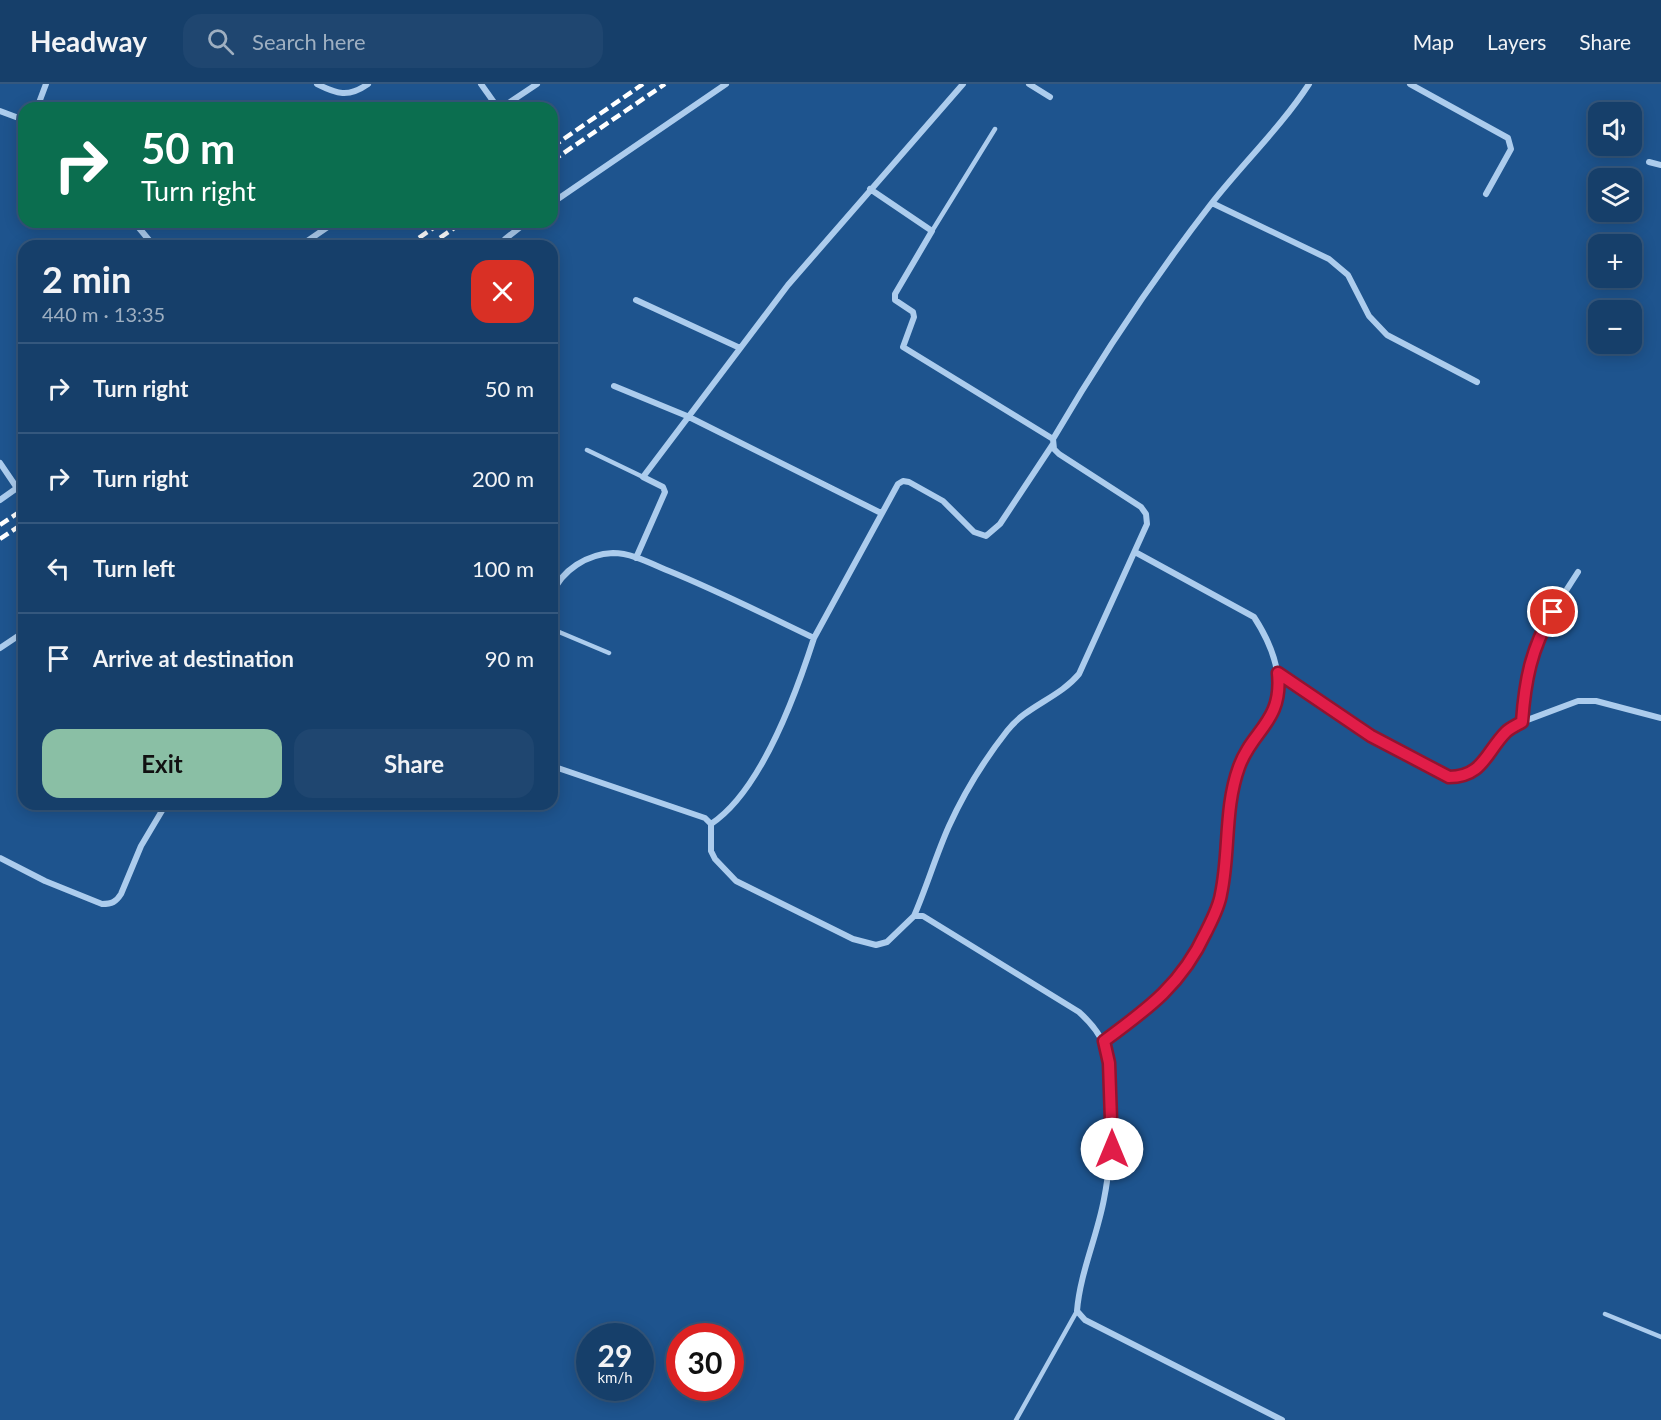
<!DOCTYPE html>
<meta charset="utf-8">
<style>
:root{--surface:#163f6a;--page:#1f4670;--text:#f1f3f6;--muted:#9eafc1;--line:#35587e;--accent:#8abfa5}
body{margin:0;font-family:Lato,sans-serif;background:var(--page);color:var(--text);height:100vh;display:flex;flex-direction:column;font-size:22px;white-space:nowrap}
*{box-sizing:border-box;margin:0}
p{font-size:20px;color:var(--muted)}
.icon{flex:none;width:33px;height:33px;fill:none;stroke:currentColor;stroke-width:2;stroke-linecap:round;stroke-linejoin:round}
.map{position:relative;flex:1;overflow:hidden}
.sheet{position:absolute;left:18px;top:156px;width:540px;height:570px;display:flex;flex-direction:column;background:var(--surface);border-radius:18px;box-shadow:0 3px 15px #0003,0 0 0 2px var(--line)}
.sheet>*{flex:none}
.top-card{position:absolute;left:18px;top:18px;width:540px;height:126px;border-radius:18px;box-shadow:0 3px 15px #0003,0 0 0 2px var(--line);background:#0b6e4f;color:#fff;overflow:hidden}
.tools{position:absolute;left:1588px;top:18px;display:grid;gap:12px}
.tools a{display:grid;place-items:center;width:54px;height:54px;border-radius:12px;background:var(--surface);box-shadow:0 3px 15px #0003,0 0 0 2px var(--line);font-size:30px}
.speed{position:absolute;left:576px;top:1239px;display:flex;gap:12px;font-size:30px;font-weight:700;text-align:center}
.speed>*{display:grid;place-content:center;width:78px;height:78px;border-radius:50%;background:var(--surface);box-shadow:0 3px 15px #0003,0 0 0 2px var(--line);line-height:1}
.speed small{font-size:15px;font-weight:400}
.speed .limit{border:9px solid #d22;background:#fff;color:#111}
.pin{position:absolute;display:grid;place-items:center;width:51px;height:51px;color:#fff;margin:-26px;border:3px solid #fff;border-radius:50%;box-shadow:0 2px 6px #0007}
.me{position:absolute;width:66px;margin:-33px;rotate:0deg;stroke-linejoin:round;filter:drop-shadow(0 0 4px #0008)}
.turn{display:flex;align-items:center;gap:21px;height:126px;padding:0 24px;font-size:27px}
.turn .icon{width:78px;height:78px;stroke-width:2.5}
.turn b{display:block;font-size:42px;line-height:51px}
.round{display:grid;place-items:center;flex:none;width:63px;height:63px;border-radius:18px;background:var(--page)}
.head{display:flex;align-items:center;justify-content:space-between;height:102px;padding:0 24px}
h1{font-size:36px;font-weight:700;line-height:45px}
.primary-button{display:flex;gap:12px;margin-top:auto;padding:12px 24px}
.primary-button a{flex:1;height:69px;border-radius:18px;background:var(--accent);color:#111;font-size:24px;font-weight:700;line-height:69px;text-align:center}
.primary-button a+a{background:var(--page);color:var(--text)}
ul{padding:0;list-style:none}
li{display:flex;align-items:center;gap:18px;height:90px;padding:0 24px;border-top:2px solid var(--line)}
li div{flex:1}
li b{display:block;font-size:22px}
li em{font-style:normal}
header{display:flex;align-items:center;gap:36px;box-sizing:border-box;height:84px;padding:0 30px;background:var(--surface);border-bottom:2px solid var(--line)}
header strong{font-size:28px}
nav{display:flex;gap:33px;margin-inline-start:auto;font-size:21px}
.search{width:420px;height:54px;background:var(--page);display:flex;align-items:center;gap:15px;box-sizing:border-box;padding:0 21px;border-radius:18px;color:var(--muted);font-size:22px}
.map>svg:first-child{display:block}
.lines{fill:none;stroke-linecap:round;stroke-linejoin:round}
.service{stroke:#accced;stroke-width:4.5}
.minor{stroke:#accced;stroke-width:6}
.rail{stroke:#fff;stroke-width:4.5;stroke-dasharray:10 4.5;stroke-linecap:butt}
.route-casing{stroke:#92132f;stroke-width:15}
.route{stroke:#e11d48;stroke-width:10}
</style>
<header>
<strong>Headway</strong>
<div class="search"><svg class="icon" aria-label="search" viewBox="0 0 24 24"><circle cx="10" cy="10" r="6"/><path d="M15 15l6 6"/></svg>Search here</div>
<nav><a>Map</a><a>Layers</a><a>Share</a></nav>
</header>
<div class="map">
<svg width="1661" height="1336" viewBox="0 0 1661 1336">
<rect width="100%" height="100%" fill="#1e548e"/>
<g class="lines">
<!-- service -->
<path class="service" d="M 932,147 L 995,45
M 587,366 L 643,393
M 552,545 L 609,569
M 1605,1230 L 1661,1253
M 1016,1336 L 1077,1227"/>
<!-- minor -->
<path class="minor" d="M 317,0 C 337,10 348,14 368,0
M 481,0 L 498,24
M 1029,0 L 1050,13
M 1410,0 L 1508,54 L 1511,65 L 1486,110
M 37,24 L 46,0
M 501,24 L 537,0
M 0,27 L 24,36
M 1649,78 L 1661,81
M 870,105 L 932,147 L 895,210 L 895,216 L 913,228 L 914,233 L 903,263 L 1053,355
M 552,119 L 726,0
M 1212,119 L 1329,175 L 1348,191 L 1369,232 L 1387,251 L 1477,298
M 134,138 L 154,162
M 300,162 L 335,138
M 501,162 L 505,155 L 527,138
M 636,216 L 740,264
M 614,302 L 687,332 L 881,429
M 0,379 L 17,404
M 0,416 L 24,399
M 636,474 L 665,408 L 663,403 L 643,393 L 788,201 L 963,0
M 552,510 C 562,486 587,470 613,469 C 632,469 652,480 669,487 C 718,507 766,531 814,554 C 796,610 760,708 711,740
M 814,554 L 898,400 L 903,397 L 909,398 L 943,417 L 974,448 L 986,452 L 1000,440 L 1053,360
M 0,564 L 24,548
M 1278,589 L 1371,652 L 1449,693 L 1463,693 L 1476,686 L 1506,647 L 1522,638 L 1578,617 L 1596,617 L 1661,634
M 1522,638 C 1523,622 1523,606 1526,591 C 1534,552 1557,521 1578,488
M 552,682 L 705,734 L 711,740 L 711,767 L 715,775 L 736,797 L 853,855 L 876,861 L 887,858 L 914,832 L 923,832 L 1079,928 C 1109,955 1109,972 1111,1010 C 1112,1046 1111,1080 1104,1115 C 1097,1153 1080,1189 1077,1227 L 1085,1236 L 1282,1336
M 0,774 L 45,797 L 102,820 C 112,820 116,818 121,810 L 141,762 L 166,720
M 914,832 C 927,802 936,771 949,742 C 964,709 985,675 1007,647 C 1026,622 1059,614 1079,590 L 1147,440 L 1146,430 L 1141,423 L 1059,370 L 1054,365 L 1053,355 C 1101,273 1153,195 1211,120 C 1243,79 1281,43 1309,0
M 1104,957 C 1158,918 1206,879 1221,811 C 1230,773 1225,732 1236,694 C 1241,675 1252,663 1263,647 C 1289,609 1278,570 1254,533 L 1135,468"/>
<!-- rail -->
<path class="rail" d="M 552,63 L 643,0
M 552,77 L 665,0
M 407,162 L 442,138
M 428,162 L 463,138
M 0,441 L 24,425
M 0,455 L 24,439"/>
</g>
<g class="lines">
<!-- route casing -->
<g class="route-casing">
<path id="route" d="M 1112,1065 L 1109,979 L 1104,957 C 1149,924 1182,900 1206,848 C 1212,836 1219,823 1221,810 C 1230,768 1224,724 1239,683 C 1252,646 1283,638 1278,589 L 1371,652 L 1449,693 C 1483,693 1486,668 1506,648 C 1510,644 1517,641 1522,638 C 1525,597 1531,564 1553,528"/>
</g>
<!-- route -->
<use href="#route" class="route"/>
</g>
</svg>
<div class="tools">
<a><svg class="icon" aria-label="sound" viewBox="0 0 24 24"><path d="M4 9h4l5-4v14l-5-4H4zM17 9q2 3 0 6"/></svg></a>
<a><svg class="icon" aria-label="layers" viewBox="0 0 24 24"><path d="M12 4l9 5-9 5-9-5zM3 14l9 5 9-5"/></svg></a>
<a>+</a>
<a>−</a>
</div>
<div class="speed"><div>29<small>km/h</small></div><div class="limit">30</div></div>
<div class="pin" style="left:1553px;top:528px;background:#d93025"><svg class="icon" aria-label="arrive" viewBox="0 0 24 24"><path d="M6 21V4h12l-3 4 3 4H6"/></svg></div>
<svg class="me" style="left:1112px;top:1065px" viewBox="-20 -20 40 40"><circle r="19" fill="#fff"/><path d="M0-13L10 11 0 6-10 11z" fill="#e11d48"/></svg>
<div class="top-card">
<div class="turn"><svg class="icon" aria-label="right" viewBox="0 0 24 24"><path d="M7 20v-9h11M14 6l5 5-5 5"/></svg><div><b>50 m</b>Turn right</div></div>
</div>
<section class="sheet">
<div class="head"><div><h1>2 min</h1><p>440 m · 13:35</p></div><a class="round" style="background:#d93025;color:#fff"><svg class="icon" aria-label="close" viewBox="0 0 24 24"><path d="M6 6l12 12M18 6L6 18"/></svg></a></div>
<ul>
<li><svg class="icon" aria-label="right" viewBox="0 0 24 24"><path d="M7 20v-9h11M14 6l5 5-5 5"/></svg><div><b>Turn right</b></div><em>50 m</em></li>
<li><svg class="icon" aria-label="right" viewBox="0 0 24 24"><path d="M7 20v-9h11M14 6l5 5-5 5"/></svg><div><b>Turn right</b></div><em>200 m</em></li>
<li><svg class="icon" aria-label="left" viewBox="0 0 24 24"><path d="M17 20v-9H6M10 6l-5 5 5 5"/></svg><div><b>Turn left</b></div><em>100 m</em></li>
<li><svg class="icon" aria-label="arrive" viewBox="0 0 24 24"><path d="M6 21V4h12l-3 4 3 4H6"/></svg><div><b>Arrive at destination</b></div><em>90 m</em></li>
</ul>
<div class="primary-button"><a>Exit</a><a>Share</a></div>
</section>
</div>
